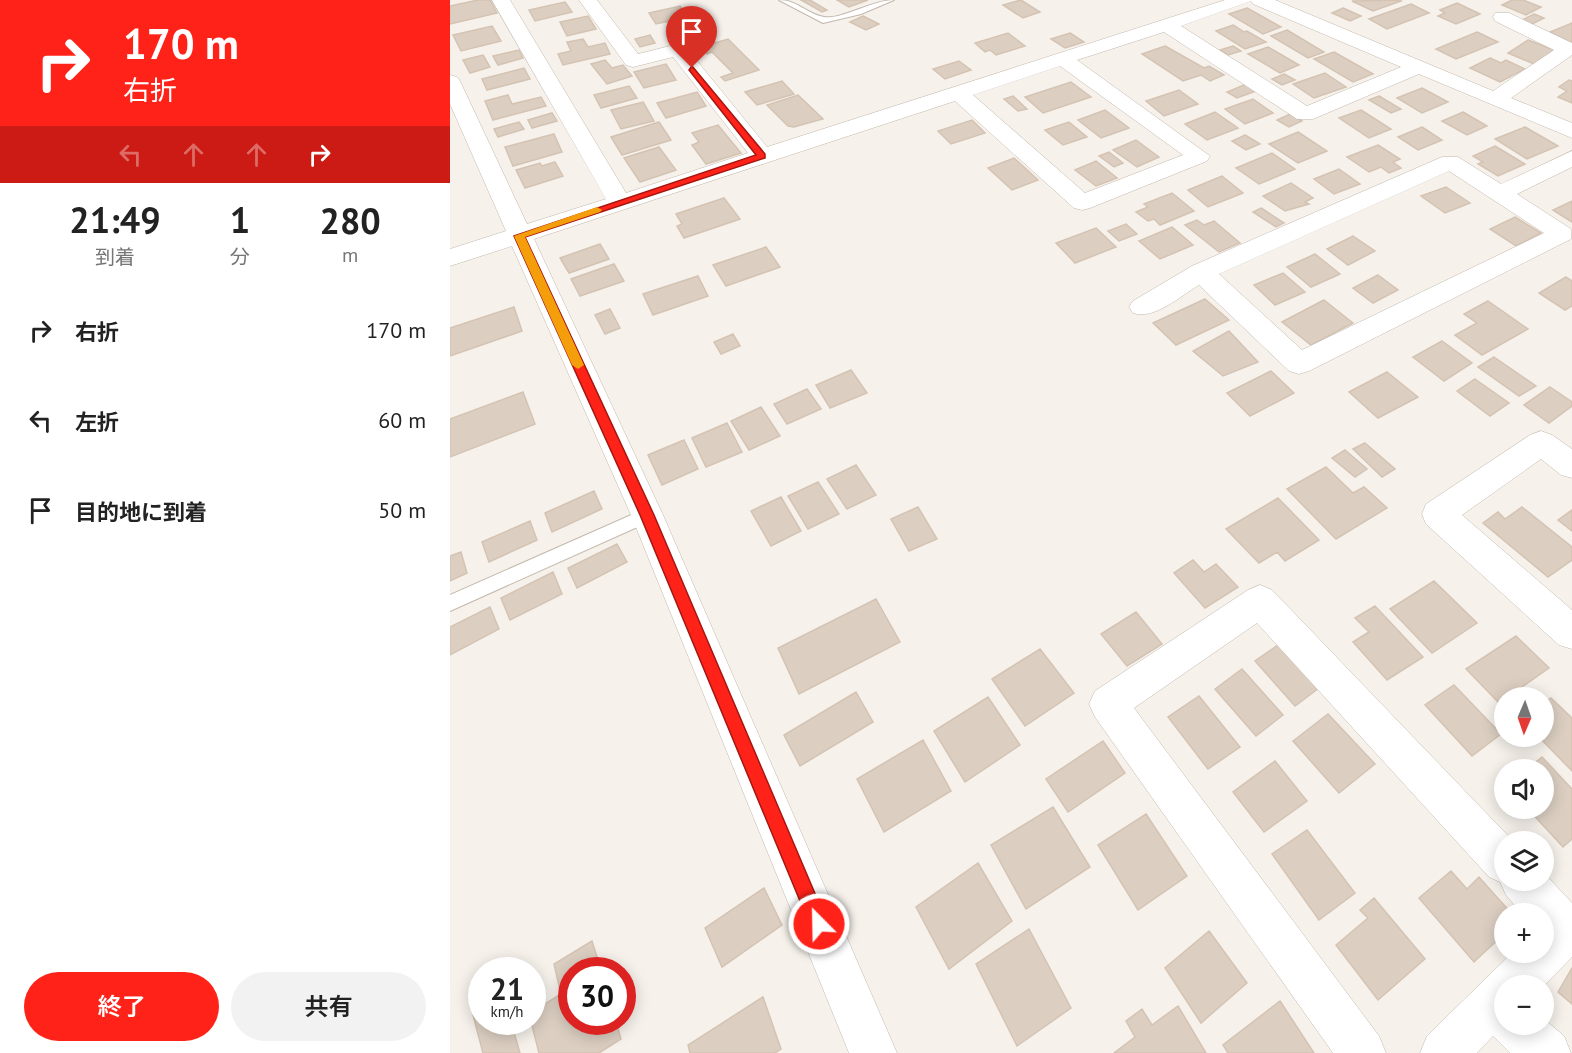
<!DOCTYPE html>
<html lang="ja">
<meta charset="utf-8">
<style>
:root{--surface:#fff;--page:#f2f2f2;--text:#222;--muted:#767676;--accent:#ff2219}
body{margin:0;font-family:"PT Sans","Noto Sans JP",sans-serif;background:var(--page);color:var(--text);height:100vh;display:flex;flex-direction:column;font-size:22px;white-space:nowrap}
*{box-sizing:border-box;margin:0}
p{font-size:20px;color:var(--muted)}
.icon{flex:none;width:33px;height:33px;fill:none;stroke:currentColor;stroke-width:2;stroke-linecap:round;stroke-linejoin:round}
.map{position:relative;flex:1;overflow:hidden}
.panel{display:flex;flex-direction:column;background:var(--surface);width:450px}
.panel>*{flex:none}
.banner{background:#ff2219;color:#fff;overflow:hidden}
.needle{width:39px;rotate:182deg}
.tools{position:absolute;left:1044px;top:687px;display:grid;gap:12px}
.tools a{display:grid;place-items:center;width:60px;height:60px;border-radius:50%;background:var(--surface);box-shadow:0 3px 15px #0003;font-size:30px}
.speed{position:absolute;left:18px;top:957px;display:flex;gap:12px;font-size:30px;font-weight:700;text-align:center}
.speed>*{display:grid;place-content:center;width:78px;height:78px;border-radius:50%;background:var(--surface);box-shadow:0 3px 15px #0003;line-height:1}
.speed small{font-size:15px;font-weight:400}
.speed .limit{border:9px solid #d22;background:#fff;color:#111}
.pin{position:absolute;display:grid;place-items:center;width:51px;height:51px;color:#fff;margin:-62px -26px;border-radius:50% 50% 50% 0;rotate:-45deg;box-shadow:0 0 6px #0007}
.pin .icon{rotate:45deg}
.me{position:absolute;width:66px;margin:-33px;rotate:337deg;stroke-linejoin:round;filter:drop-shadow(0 0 4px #0008)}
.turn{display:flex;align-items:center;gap:21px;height:126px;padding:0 24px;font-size:27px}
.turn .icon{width:78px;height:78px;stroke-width:2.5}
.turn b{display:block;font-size:42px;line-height:51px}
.lanes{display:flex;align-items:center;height:57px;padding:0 24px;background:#0003;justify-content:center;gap:30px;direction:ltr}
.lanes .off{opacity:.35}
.eta{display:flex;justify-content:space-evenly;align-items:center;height:102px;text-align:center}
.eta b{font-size:36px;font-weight:600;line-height:42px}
.cta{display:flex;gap:12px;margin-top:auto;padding:12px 24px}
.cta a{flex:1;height:69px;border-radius:36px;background:var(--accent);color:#fff;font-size:24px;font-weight:600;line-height:69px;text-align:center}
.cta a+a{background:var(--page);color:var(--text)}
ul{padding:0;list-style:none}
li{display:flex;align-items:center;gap:18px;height:90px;padding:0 24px}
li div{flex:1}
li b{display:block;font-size:22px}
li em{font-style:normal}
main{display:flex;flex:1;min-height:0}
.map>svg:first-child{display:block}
.building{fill:#dccfc2;stroke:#d4c3b2;stroke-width:1.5}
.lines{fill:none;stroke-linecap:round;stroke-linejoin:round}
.lane-casing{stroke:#c3b8ac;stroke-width:2}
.street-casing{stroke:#c3b8ac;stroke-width:1}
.lane{fill:#fff;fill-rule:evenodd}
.street{fill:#fff;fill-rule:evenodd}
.route{fill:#ff2219;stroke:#a61610;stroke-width:1.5}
.slow{fill:#f59e0b}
</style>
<main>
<section class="panel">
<div class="banner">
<div class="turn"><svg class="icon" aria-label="right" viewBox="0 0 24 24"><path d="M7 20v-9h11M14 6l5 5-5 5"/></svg><div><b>170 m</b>右折</div></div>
<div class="lanes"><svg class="icon off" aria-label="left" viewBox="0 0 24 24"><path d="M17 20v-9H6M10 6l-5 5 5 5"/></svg><svg class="icon off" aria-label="ahead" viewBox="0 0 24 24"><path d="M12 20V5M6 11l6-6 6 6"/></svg><svg class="icon off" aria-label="ahead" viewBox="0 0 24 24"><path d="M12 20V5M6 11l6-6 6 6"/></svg><svg class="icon" aria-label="right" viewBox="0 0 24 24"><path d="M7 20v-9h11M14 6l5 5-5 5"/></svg></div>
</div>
<div class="eta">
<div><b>21:49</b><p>到着</p></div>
<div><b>1</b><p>分</p></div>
<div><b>280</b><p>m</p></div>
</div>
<ul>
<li><svg class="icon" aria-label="right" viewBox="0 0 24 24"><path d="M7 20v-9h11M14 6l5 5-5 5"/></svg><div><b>右折</b></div><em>170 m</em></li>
<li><svg class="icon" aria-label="left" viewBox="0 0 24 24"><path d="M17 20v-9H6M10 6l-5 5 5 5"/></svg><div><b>左折</b></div><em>60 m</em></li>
<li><svg class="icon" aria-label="arrive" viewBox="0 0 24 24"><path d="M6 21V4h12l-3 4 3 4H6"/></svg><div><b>目的地に到着</b></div><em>50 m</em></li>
</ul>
<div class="cta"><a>終了</a><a>共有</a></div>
</section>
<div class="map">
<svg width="1122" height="1053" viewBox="0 0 1122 1053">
<rect width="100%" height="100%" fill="#f6f1eb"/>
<!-- building -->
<path class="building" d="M 28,0 L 40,0 L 47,13 L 0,24 L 0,6 Z
M 351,0 L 360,0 L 377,10 L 372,12 Z
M 387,0 L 418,0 L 399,7 Z
M 571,0 L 590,12 L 573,18 L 553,5 Z
M 948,0 L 951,1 L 923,11 L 902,1 Z
M 1062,0 L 1073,0 L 1091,7 L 1076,15 L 1052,5 Z
M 115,2 L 122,12 L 85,21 L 79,10 Z
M 1007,3 L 1030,14 L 1006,24 L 988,16 L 995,13 L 990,10 Z
M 961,4 L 979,13 L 937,29 L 919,19 Z
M 230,6 L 237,17 L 206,24 L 199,13 Z
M 797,8 L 831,27 L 813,34 L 779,14 Z
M 893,8 L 911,16 L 900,21 L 882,13 Z
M 1084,14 L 1094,18 L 1080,25 L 1070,21 Z
M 138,16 L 146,29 L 117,36 L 110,22 Z
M 413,16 L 429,24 L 416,30 L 400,22 Z
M 1122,23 L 1122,43 L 1100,32 Z
M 783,25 L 794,32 L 797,31 L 816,42 L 795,49 L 766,31 Z
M 42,26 L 51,41 L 11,51 L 3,35 Z
M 837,30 L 874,52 L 858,58 L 821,36 Z
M 1027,32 L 1048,42 L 1006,59 L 986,49 Z
M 558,33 L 575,46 L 546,55 L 540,50 L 535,52 L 525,43 Z
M 620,33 L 634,42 L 615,48 L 601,39 Z
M 200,35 L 205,43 L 190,47 L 185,39 Z
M 133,39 L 138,47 L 155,43 L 160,54 L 113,65 L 108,54 L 121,51 L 117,42 Z
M 278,39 L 309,70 L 275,81 L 271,77 L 283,73 L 262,52 L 257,54 L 251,47 Z
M 1078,40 L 1104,50 L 1084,64 L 1058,53 Z
M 715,46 L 754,68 L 759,66 L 774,75 L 760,81 L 751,75 L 733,81 L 692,54 Z
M 783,46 L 791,51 L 778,55 L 770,50 Z
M 818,47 L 849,65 L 830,73 L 798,54 Z
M 69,50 L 73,58 L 48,65 L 43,56 Z
M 884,52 L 923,74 L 903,82 L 864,59 Z
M 33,55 L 40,67 L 20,73 L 13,60 Z
M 1040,58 L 1051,63 L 1056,60 L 1075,69 L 1050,82 L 1020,68 Z
M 155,60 L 162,68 L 173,65 L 182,76 L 157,84 L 141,64 Z
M 509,61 L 521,70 L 495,79 L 483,69 Z
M 216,64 L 226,80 L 194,88 L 184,72 Z
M 74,68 L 80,79 L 37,90 L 32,79 Z
M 875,73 L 896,87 L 864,98 L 843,84 Z
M 834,74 L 845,80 L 832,85 L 822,79 Z
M 1119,80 L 1122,81 L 1122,103 L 1108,97 L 1117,91 L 1109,87 Z
M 332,81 L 344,94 L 307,105 L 295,92 Z
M 621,82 L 641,97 L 593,113 L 575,97 Z
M 796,84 L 806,91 L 787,98 L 777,92 Z
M 179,86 L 187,98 L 151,108 L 144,95 Z
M 972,88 L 998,102 L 972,113 L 947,98 Z
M 729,90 L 748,104 L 714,116 L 696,101 Z
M 247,92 L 256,106 L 216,118 L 207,103 Z
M 58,95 L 62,104 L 91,97 L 96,106 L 43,120 L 35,101 Z
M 348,95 L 373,119 L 344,127 L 338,126 L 317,105 Z
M 563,96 L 577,109 L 568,111 L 554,99 Z
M 929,96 L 951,109 L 941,113 L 919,100 Z
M 803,99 L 823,113 L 795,124 L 775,109 Z
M 193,102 L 204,121 L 171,129 L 161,110 Z
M 655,110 L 679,128 L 651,138 L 628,120 Z
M 911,110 L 941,129 L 919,138 L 889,118 Z
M 765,112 L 788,128 L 757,140 L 735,124 Z
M 1013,112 L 1037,126 L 1017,135 L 992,121 Z
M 102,113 L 107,121 L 82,128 L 78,120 Z
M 840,114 L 852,121 L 839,127 L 827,120 Z
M 522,120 L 535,133 L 501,144 L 488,131 Z
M 69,122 L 74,129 L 48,137 L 44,129 Z
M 209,122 L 221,140 L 172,155 L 161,137 Z
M 619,122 L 637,137 L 613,145 L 595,130 Z
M 268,125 L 291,153 L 256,164 L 242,145 L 249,142 L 242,133 Z
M 972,127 L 992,140 L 968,150 L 948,137 Z
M 1075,127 L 1108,146 L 1077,159 L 1045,139 Z
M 848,132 L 877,151 L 848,163 L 819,144 Z
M 104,134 L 112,152 L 63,166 L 55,147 Z
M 795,135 L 810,144 L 796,150 L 782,141 Z
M 686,140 L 709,157 L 687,167 L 663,150 Z
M 928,145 L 950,159 L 943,162 L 951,168 L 939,173 L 931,167 L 919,172 L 897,157 Z
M 1045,146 L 1075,164 L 1048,176 L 1028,164 L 1033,162 L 1023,156 Z
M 209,147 L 226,170 L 190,182 L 174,158 Z
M 659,152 L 673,163 L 664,167 L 649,156 Z
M 822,153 L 845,169 L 809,184 L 786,168 Z
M 564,158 L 588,180 L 562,190 L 538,168 Z
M 646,161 L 667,178 L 646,186 L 625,170 Z
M 105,162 L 113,176 L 75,188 L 66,170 L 90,163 L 92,166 Z
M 889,169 L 910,184 L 884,194 L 864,179 Z
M 772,176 L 793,193 L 758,207 L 738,190 Z
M 841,183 L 863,198 L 855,202 L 859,204 L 835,211 L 813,196 Z
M 996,187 L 1020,203 L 995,213 L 971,196 Z
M 722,193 L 744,211 L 710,225 L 704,219 L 698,221 L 686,212 L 698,207 L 694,204 Z
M 274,198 L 290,219 L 234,238 L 227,226 L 232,224 L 226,214 Z
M 1122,201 L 1122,222 L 1103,210 Z
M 811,208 L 834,223 L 826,227 L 803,212 Z
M 1065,217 L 1091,233 L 1066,246 L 1040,229 Z
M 747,220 L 754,225 L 764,221 L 790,243 L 769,252 L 735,225 Z
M 676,224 L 687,234 L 669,241 L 658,231 Z
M 722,227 L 743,245 L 710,259 L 689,241 Z
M 646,228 L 666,247 L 625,263 L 606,243 Z
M 903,236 L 925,251 L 898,265 L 877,249 Z
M 150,244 L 159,259 L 119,273 L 110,258 Z
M 316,247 L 330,267 L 276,286 L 263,265 Z
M 865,254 L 890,274 L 861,287 L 837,267 Z
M 164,264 L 174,281 L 130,296 L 121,279 Z
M 833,273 L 855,292 L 825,305 L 804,285 Z
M 928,275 L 948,290 L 923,303 L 903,288 Z
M 248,276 L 258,296 L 203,315 L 193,294 Z
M 1116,277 L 1122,281 L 1122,306 L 1115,310 L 1089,293 Z
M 755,299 L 779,320 L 726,345 L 703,323 Z
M 874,300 L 903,323 L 861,345 L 832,322 Z
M 1038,301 L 1078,329 L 1032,355 L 1005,335 L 1027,323 L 1014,314 Z
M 64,307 L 72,331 L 0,356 L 0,328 Z
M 160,309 L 170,328 L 155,334 L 145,315 Z
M 779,331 L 808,362 L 773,376 L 743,351 Z
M 283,334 L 290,346 L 271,354 L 264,342 Z
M 992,341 L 1022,363 L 994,381 L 963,357 Z
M 1044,357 L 1086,386 L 1069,396 L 1028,367 Z
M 401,370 L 417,393 L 380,408 L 366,385 Z
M 821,371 L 844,393 L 800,416 L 777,393 Z
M 937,372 L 968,397 L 928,418 L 899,392 Z
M 1025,379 L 1059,403 L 1040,416 L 1007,391 Z
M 1100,387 L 1122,402 L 1122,406 L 1099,423 L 1074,405 Z
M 357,389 L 371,409 L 337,424 L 324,404 Z
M 73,392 L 85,424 L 0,457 L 0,419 Z
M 311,407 L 330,436 L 299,450 L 281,421 Z
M 277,423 L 292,452 L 256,467 L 242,438 Z
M 234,440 L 248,469 L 212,485 L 198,455 Z
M 915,443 L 945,469 L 932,477 L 903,449 Z
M 895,450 L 917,469 L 905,477 L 882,458 Z
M 406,465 L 426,495 L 397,509 L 377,479 Z
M 876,467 L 903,493 L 914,487 L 937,508 L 886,539 L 837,489 Z
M 368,482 L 389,514 L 358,529 L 338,496 Z
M 144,491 L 152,509 L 102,532 L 95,513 Z
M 331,497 L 351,531 L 321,546 L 301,511 Z
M 828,498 L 869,540 L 835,561 L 827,552 L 809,563 L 776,529 Z
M 468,507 L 487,539 L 459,551 L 441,519 Z
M 1072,507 L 1122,547 L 1122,560 L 1098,577 L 1033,523 L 1048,512 L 1055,519 Z
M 1122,510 L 1122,531 L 1108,520 Z
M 80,521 L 87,540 L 39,562 L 32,542 Z
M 167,544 L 177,562 L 127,588 L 118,568 Z
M 11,552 L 17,573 L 0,581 L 0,556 Z
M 743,560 L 754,572 L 766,564 L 788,587 L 755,608 L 724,573 Z
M 103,572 L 112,594 L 60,620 L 51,598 Z
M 984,581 L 1027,623 L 982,653 L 940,609 Z
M 426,599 L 450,642 L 349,694 L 328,648 Z
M 925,606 L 973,657 L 937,680 L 903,642 L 919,632 L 905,618 Z
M 40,607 L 49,629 L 0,655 L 0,627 Z
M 686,612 L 712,644 L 677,666 L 651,634 Z
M 1066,636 L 1099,668 L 1049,703 L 1016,669 Z
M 828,645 L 869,688 L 845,706 L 805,661 Z
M 590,649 L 624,693 L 575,726 L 542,679 Z
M 792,669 L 833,715 L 806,736 L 765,689 Z
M 1004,685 L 1051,734 L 1022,756 L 975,705 Z
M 406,692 L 423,722 L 350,766 L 334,735 Z
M 749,696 L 790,747 L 758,769 L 718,717 Z
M 538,697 L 570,745 L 515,782 L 484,731 Z
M 1101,698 L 1122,718 L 1122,771 L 1088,736 L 1094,736 L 1094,703 Z
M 878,714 L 925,764 L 889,793 L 843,741 Z
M 473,740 L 501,791 L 434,832 L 407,779 Z
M 653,741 L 675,773 L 618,812 L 596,779 Z
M 1092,757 L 1122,789 L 1122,839 L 1113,847 L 1077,808 L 1094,808 L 1094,770 L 1076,770 Z
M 825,761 L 857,801 L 814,832 L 783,792 Z
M 603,807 L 640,867 L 576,909 L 541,845 Z
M 696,814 L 737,876 L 688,910 L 648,845 Z
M 857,830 L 905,893 L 869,920 L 822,854 Z
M 528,863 L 562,921 L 499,969 L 466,907 Z
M 1001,871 L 1017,889 L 1029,877 L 1062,914 L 1054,914 L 1054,934 L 1024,962 L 969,898 Z
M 314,888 L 332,925 L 272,967 L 255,928 Z
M 924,898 L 975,959 L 928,1000 L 886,945 L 918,918 L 910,910 Z
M 579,929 L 621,1008 L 567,1046 L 526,964 Z
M 759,931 L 797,983 L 751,1023 L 715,968 Z
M 142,941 L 151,970 L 122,970 L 122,1022 L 166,1022 L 171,1039 L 149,1053 L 89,1053 L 81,1022 L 82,1012 L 111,994 L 104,964 Z
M 1122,968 L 1122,1004 L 1108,992 Z
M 313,997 L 331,1049 L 325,1053 L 240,1053 L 238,1045 Z
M 830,1001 L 864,1053 L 778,1053 L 773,1045 Z
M 728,1006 L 756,1053 L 664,1053 L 685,1037 L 676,1021 L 692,1009 L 702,1025 Z
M 32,1010 L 32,1022 L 61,1022 L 70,1053 L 33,1053 L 23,1015 Z"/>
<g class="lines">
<!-- lane casing -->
<g class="lane-casing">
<path id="lane" d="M 329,0 C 347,0 357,14 374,17 C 392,20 422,0 444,0 L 411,14 L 373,23 Z
M 197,508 L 203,510 L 205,515 L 203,520 L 0,611 L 0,595 Z"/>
</g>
<!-- street casing -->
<g class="street-casing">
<path id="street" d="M 42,0 L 60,0 L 176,193 L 298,153 L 223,57 L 183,67 L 176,65 L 129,0 L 147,0 L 188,54 L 228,44 L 235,46 L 317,147 L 775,0 L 825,0 L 1043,91 L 1104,50 L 1045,21 L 1043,17 L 1045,13 L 1059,13 L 1122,43 L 1122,55 L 1061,98 L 1122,123 L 1122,138 L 969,74 L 863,119 L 847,119 L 714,32 L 627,60 L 760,156 L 757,161 L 640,208 L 632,210 L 624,208 L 505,101 L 84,239 L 213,515 L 447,1053 L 399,1053 L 181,515 L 62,246 L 0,266 L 0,249 L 56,231 L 0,104 L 0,75 L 7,77 L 10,81 L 77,224 L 156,199 ZM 801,1 L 803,4 L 951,67 L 857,106 L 731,26 ZM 610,66 L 733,155 L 635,193 L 523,95 Z
M 1122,151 L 1122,167 L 1067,194 L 1121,229 L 1121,239 L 859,371 L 849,374 L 839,371 L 749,285 C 730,296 705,320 683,313 L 679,307 L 683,301 L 742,266 L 992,157 L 1008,157 L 1051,184 ZM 999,171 L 1094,233 L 852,350 L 769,274 Z
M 1091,431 L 1102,435 L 1122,449 L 1122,478 L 1111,475 L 1091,459 L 1012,515 L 1122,610 L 1122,649 L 1109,645 L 976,524 L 972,514 L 976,504 L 1080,435 Z
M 810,585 L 822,590 L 1064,842 L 1054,842 L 1054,880 L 1094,880 L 1094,873 L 1122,903 L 1122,957 L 1094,986 L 1054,986 L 1054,1024 L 1094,1024 L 1094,1019 L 1114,1036 L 1121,1053 L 1060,1053 L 1043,1036 L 1027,1053 L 970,1053 L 977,1036 L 1063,952 L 1094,952 L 1094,914 L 1072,914 L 1056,895 L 1050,882 L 1039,877 L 807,623 L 684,708 L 929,1036 L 936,1053 L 883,1053 L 645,717 L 639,704 L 645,691 L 798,590 Z"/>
</g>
<!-- lane -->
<use href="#lane" class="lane"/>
<!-- street -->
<use href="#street" class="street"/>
</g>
<!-- route -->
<path class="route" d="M 242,66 L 315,154 L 315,158 L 75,237 L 204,515 L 375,917 L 378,924 L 375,930 L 369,933 L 362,930 L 190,515 L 64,236 L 306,155 L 239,70 Z"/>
<!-- slow -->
<path class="slow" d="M 147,207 L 152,210 L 150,212 L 75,237 L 134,365 L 128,369 L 122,365 L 64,236 Z"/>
</svg>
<div class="tools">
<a><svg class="needle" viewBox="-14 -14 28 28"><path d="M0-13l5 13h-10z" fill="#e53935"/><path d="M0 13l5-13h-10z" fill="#767676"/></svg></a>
<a><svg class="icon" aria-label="sound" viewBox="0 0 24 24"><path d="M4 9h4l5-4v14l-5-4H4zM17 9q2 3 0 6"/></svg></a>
<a><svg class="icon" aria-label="layers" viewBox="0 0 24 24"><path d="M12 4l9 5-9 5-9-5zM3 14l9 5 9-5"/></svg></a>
<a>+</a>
<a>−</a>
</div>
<div class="speed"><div>21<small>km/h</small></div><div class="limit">30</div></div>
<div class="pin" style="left:242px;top:68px;background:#d93025"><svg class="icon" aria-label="arrive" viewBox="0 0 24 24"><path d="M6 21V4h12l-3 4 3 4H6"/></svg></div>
<svg class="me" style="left:369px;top:924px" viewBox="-20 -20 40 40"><circle r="17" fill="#ff2219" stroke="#fff" stroke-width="3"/><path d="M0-11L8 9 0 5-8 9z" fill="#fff"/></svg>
</div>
</main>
